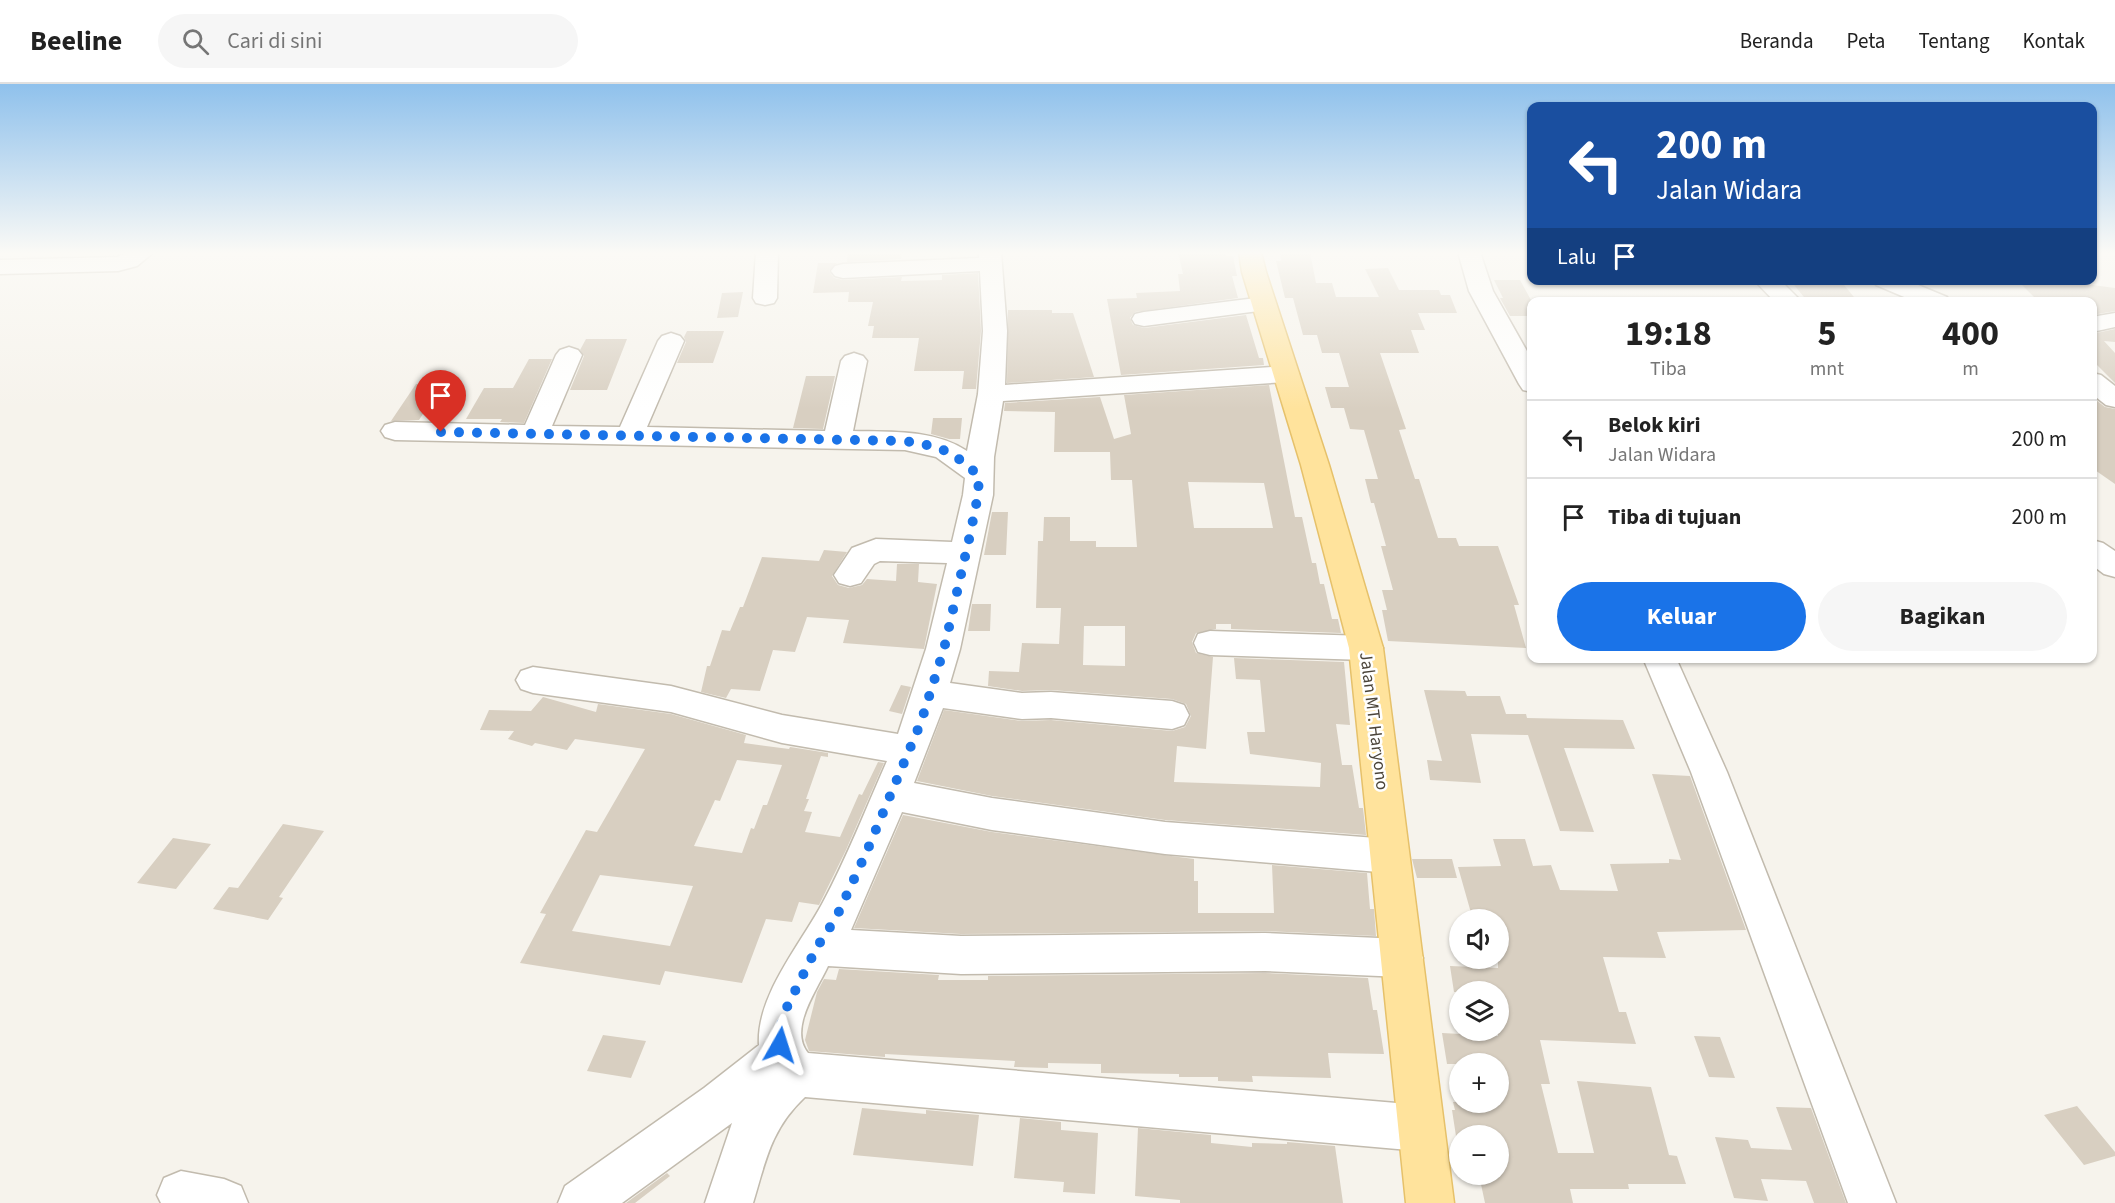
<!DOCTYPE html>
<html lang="id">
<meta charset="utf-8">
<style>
:root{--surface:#fff;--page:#f6f6f6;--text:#222;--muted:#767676;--line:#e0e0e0;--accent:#1a73e8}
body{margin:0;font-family:"Source Sans 3",sans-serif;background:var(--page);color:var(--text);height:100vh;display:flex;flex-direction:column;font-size:22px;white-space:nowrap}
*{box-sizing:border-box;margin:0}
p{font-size:20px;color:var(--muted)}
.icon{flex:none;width:33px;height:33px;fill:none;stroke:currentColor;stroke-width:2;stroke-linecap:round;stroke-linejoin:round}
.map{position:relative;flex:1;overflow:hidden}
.side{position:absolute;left:1527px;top:213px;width:570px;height:366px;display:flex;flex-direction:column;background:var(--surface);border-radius:12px;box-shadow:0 2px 4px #0004}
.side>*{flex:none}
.hud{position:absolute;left:1527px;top:18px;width:570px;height:183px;border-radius:12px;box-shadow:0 2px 4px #0004;background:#1a4fa0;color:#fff;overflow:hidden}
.buttons{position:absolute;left:1449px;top:825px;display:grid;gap:12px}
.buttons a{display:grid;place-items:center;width:60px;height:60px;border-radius:50%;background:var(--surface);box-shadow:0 2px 4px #0004;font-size:30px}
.pin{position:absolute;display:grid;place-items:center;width:51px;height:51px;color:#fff;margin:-62px -26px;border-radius:50% 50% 50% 0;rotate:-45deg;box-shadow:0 0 6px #0007}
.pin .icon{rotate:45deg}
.me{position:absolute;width:66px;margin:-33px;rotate:6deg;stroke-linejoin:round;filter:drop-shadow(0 0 4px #0008)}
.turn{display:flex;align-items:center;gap:21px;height:126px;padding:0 30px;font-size:27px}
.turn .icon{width:78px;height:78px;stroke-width:2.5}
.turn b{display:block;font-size:42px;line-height:51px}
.then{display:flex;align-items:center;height:57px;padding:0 30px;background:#0003;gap:12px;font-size:22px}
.eta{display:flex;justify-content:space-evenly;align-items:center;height:102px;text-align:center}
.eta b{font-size:36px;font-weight:700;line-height:42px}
.primary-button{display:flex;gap:12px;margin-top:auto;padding:12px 30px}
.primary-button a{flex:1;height:69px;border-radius:36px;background:var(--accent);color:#fff;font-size:24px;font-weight:700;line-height:69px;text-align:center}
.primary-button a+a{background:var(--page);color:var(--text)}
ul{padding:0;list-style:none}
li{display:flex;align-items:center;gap:18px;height:78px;padding:0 30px;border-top:2px solid var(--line)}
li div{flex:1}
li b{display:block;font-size:22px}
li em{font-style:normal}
header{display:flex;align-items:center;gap:36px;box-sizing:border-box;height:84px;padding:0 30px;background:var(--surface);border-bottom:2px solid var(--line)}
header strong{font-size:28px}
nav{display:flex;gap:33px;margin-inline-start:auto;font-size:21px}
.search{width:420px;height:54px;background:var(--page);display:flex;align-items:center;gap:15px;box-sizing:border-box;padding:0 21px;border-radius:33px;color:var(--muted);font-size:22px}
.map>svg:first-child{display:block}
.building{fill:#d8cfc1;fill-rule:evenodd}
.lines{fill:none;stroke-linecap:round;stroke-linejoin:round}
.minor-casing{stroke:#c2bbae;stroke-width:3}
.major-casing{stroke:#e6c16a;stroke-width:3}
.minor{fill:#fff;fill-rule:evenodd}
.major{fill:#ffe39c;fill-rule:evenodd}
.route{stroke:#1a73e8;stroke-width:10;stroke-dasharray:0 18}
.labels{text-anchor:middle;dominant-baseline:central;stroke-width:5;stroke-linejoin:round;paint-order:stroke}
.street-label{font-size:18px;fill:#4b4439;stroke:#fff}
</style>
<header>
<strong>Beeline</strong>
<div class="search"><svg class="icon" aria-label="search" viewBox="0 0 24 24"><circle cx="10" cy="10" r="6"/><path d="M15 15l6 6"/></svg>Cari di sini</div>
<nav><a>Beranda</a><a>Peta</a><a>Tentang</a><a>Kontak</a></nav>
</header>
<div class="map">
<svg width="2115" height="1119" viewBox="0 0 2115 1119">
<rect width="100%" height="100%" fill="#f6f3ec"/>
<!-- building -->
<path class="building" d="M 848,168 L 902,168 L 901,175 L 847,178 Z
M 1178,168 L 1225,168 L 1226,172 L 1233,172 L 1237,192 L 1232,192 L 1238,214 L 1135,228 L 1130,234 L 1133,241 L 1144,244 L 1246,231 L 1259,274 L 1263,274 L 1264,281 L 1121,291 L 1107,215 L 1137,214 L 1136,209 L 1180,207 L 1178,190 L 1183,190 Z
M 1280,168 L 1310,168 L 1316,199 L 1332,199 L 1336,213 L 1379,213 L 1365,185 L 1388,184 L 1399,206 L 1439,206 L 1441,211 L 1450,211 L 1457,229 L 1418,229 L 1425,246 L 1411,246 L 1419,269 L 1380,269 L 1406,345 L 1399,346 L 1415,395 L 1419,395 L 1438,454 L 1456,454 L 1459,462 L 1498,462 L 1519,521 L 1514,521 L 1526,564 L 1388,557 L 1382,526 L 1387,526 L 1382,506 L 1393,506 L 1381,462 L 1386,462 L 1374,419 L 1371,419 L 1365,395 L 1378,395 L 1364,346 L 1350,345 L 1344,324 L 1331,324 L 1325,303 L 1349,303 L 1339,269 L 1322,269 L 1317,251 L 1303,251 L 1293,214 L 1285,214 L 1276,177 L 1281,177 Z
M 818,179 L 837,179 L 829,187 L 834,194 L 843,196 L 902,193 L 901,197 L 942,196 L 942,191 L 978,189 L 981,247 L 976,305 L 962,305 L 964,287 L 914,287 L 919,254 L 872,254 L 874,242 L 868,242 L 873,218 L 848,218 L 849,208 L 813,209 Z
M 1494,196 L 1520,196 L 1532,218 L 1532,232 L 1510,232 L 1500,214 L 1503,214 Z
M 1790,196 L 1840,196 L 1858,218 L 1808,218 Z
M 2017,196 L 2055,196 L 2115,204 L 2115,227 L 2092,231 L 2092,218 L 2039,218 Z
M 743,208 L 738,233 L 717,234 L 722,209 Z
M 1008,226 L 1052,226 L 1052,229 L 1073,229 L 1094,293 L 1007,299 Z
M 2115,245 L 2115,258 L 2104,257 L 2115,269 L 2115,299 L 2092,276 L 2092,250 Z
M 687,247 L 724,247 L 713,279 L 677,279 L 686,258 L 684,253 Z
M 586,255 L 627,255 L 607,306 L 570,306 L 584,272 L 580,266 Z
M 529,275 L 552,275 L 524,339 L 500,338 L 502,335 L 466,335 L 484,304 L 513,304 Z
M 806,292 L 835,292 L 823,345 L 793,344 Z
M 416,300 L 442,301 L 419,336 L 391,337 Z
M 1269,301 L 1295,433 L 1302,433 L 1312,479 L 1316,479 L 1320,500 L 1324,500 L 1332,535 L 1338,535 L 1341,549 L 1231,545 L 1231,540 L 1216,540 L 1216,545 L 1196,549 L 1192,558 L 1196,569 L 1213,573 L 1206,665 L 1177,662 L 1174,698 L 1320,703 L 1321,679 L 1250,670 L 1247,648 L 1265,648 L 1260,596 L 1236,595 L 1234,574 L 1344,578 L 1350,641 L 1336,640 L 1342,681 L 1352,681 L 1359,724 L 1363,724 L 1366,751 L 1165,736 L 992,712 L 917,697 L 944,626 L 1022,637 L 1051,636 L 1172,647 L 1185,643 L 1191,632 L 1186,620 L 1172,615 L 1051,606 L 1022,607 L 988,602 L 989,587 L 1019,588 L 1022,559 L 1059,560 L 1061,524 L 1036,524 L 1038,457 L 1043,457 L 1044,433 L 1070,433 L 1070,457 L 1096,457 L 1096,463 L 1137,463 L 1132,396 L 1111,396 L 1110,368 L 1054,368 L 1055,328 L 1004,327 L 1005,319 L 1100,313 L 1114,355 L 1131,350 L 1124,311 ZM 1188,398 L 1264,399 L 1273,444 L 1194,444 ZM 1084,542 L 1125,542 L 1125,582 L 1083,581 Z
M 2092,313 L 2105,323 L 2115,325 L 2115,400 L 2092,384 Z
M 933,334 L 962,334 L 960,355 L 949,355 L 931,350 Z
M 992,428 L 1008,428 L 1006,471 L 984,471 Z
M 824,466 L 847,468 L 832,492 L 838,501 L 849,504 L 862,501 L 867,495 L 896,497 L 897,480 L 919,480 L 918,498 L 937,500 L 924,565 L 843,559 L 849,536 L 807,533 L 795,568 L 773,566 L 760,607 L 731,605 L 726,614 L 701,608 L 707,582 L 710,582 L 722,546 L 730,547 L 740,523 L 743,523 L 762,473 L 819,477 Z
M 972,520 L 991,520 L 990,547 L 968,547 Z
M 901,601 L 911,603 L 902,630 L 889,627 Z
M 1424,606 L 1465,607 L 1467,612 L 1500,612 L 1506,630 L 1526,630 L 1527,634 L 1623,636 L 1635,665 L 1564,664 L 1594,748 L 1560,747 L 1528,651 L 1471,650 L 1481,699 L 1430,696 L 1427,676 L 1442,677 Z
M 543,613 L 596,628 L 598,620 L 671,630 L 746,651 L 744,659 L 789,665 L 790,663 L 828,669 L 828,673 L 821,672 L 806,715 L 809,715 L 804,727 L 812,728 L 805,748 L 840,753 L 859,710 L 862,711 L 878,678 L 884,679 L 846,766 L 819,821 L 799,818 L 792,838 L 766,835 L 742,899 L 665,887 L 660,901 L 520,879 L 546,830 L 540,829 L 586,746 L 597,748 L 645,665 L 575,655 L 567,666 L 535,659 L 532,662 L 508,655 L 514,647 L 480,646 L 489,626 L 531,627 ZM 737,676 L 782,681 L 767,721 L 763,721 L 754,745 L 751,744 L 742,769 L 694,762 L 715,716 L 720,717 ZM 600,791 L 693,802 L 670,862 L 572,847 Z
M 1652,690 L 1690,692 L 1746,846 L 1657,848 L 1666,874 L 1603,873 L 1619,928 L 1626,928 L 1636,960 L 1540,956 L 1550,1000 L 1541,1000 L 1558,1069 L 1594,1069 L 1577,997 L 1651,1003 L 1669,1071 L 1677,1072 L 1686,1100 L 1628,1100 L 1629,1105 L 1570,1105 L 1573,1119 L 1485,1119 L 1479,1091 L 1498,1091 L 1498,1052 L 1456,1052 L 1452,1026 L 1455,1026 L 1453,1018 L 1498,1018 L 1498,980 L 1447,980 L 1442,949 L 1498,952 L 1498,908 L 1454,908 L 1450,882 L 1498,884 L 1498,836 L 1473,836 L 1458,783 L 1501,782 L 1493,755 L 1525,755 L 1533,782 L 1551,781 L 1560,806 L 1618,807 L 1610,780 L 1669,779 L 1669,775 L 1681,776 Z
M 903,731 L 992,748 L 1194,775 L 1194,797 L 1198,797 L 1198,829 L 1274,829 L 1272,781 L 1367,789 L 1370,825 L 1374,825 L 1376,852 L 1265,847 L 961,850 L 854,844 Z
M 283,740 L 324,747 L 279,813 L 283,814 L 268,836 L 213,825 L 229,803 L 238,804 Z
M 173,754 L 211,760 L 176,805 L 137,799 Z
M 1412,775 L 1452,775 L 1457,794 L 1417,794 Z
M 839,885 L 939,891 L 938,896 L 988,896 L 988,892 L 1265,889 L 1368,894 L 1373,926 L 1377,926 L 1384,970 L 1328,969 L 1331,994 L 1252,992 L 1253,998 L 1218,997 L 1218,993 L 1179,993 L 1179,990 L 1101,989 L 1101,980 L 1048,979 L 1048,984 L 1014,983 L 1015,977 L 885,970 L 885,973 L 809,967 L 805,956 L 817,908 L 824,895 L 836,896 Z
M 603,951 L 646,957 L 631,994 L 587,987 Z
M 1694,952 L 1720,953 L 1735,994 L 1709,993 Z
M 2077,1022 L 2115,1068 L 2115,1072 L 2084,1081 L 2044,1031 Z
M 1776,1023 L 1811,1024 L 1846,1119 L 1814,1119 L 1806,1097 L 1761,1095 L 1768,1117 L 1734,1114 L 1715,1053 L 1748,1056 L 1751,1064 L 1792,1066 Z
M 862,1024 L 926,1030 L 926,1026 L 979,1031 L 973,1082 L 853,1071 Z
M 1020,1034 L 1061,1038 L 1061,1046 L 1098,1049 L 1095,1110 L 1063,1108 L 1064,1098 L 1014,1094 Z
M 1138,1044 L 1211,1051 L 1211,1059 L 1252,1063 L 1252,1059 L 1287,1060 L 1287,1058 L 1335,1062 L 1343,1119 L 1180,1119 L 1180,1116 L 1135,1112 Z
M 667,1089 L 670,1092 L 635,1119 L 626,1119 Z"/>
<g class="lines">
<!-- minor casing -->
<g class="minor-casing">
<path id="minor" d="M 128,168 L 154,168 L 137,182 L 118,187 L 0,190 L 0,176 L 117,173 Z
M 756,168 L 778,168 L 777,214 L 774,219 L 765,221 L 756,219 L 753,214 Z
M 979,168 L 1001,168 L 1007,247 L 1005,301 L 1286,282 L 1295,284 L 1299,290 L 1295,296 L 1286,298 L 1003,317 L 994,373 L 993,411 L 960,565 L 950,599 L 1022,609 L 1051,608 L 1172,617 L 1184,621 L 1189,631 L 1184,641 L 1172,645 L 1051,634 L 1022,635 L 943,624 L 914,699 L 992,714 L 1165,738 L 1390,755 L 1404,760 L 1409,772 L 1404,784 L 1390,789 L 1165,770 L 992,746 L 902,728 L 851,846 L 961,852 L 1265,849 L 1402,855 L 1417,861 L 1423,874 L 1417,887 L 1402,893 L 1265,887 L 961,890 L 828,882 C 817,906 788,945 808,969 L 1420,1021 L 1436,1028 L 1443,1044 L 1436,1060 L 1420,1067 L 805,1013 C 771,1045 766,1076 753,1119 L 705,1119 L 732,1039 L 622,1119 L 558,1119 L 565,1102 L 704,1004 L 759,961 C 756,912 800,861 822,820 C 847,774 866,724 887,677 L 782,659 L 671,628 L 533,609 L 521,605 L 516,596 L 521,587 L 533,583 L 671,602 L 782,631 L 898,650 L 926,565 L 947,479 L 880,477 L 874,480 L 861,499 L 850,502 L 839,499 L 834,491 L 852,464 L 876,455 L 952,458 L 963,411 L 965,394 L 936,373 L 905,366 L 395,356 L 385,353 L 381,347 L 385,341 L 395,338 L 525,341 L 556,271 L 560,266 L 569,263 L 578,266 L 582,271 L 552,342 L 620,343 L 658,257 L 662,252 L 671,249 L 680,252 L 684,257 L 647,343 L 825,347 L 841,277 L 845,272 L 854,269 L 863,272 L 867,277 L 853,347 C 890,348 934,345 967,367 L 978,310 L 983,247 L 980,187 L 843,194 L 835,192 L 831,187 L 835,182 L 843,180 L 979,174 Z
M 1458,168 L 1480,168 L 1493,207 L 1532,276 L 1532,308 L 1523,306 L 1519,300 L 1469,207 Z
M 1754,196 L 1780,196 L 1802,218 L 1775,218 Z
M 1873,196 L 1906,196 L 1947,213 L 1950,218 L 1916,218 L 1876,201 Z
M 1264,213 L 1273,215 L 1276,220 L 1273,225 L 1144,242 L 1135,240 L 1132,235 L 1135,230 L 1144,228 Z
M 2115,229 L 2115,243 L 2092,248 L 2092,233 Z
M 2092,289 L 2101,291 L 2115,302 L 2115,323 L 2106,321 L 2092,310 Z
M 2092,456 L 2103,459 L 2115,467 L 2115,493 L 2104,490 L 2092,481 Z
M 1210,547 L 1366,552 L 1378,555 L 1383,564 L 1378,573 L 1366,576 L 1210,571 L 1198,568 L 1194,559 L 1198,550 Z
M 1643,574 L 1676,574 L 1727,688 L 1896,1119 L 1848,1119 L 1691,688 Z
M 181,1087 L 224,1095 L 241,1102 L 248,1119 L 161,1119 L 157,1111 L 164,1094 Z"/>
</g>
<!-- major casing -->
<g class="major-casing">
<path id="major" d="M 1239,168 L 1261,168 L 1266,188 L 1329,381 L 1383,564 L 1454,1119 L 1406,1119 L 1349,564 L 1301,381 L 1242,188 Z"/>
</g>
<!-- minor -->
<use href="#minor" class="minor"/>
<!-- major -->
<use href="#major" class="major"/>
</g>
<!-- sky -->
<linearGradient id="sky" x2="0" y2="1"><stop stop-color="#8fc1ec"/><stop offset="0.52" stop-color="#fbfaf6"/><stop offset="1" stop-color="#fbfaf6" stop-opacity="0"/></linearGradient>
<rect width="2115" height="325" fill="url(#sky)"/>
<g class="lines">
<!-- route -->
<path class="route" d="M 441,348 L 905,357 C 942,363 951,366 979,392 L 978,411 L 970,451 L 944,565 L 921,638 L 867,767 L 836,834 L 817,863 L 782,933 L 780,961"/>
</g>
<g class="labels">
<!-- street labels -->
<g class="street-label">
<text transform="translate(1374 637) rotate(83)">Jalan MT. Haryono</text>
</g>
</g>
</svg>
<div class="buttons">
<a><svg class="icon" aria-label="sound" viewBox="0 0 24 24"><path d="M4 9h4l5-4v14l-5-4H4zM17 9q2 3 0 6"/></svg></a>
<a><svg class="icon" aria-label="layers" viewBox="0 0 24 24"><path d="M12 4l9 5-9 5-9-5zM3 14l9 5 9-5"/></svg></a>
<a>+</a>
<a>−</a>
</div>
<div class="pin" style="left:441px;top:348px;background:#d93025"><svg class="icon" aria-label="arrive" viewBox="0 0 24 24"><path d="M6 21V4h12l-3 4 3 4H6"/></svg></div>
<svg class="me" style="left:780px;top:961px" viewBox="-20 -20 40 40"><path d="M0-17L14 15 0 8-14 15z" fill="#1a73e8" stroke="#fff" stroke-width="4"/></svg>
<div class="hud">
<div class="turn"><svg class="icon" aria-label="left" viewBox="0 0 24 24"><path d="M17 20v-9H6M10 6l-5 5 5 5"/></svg><div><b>200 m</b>Jalan Widara</div></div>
<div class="then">Lalu<svg class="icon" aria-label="arrive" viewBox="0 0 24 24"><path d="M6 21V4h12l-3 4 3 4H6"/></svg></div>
</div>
<section class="side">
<div class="eta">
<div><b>19:18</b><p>Tiba</p></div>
<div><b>5</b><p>mnt</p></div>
<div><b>400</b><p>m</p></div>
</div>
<ul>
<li><svg class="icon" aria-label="left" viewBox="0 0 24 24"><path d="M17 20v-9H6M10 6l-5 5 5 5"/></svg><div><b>Belok kiri</b><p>Jalan Widara</p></div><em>200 m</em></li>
<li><svg class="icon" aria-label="arrive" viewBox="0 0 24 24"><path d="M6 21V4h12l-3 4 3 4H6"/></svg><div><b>Tiba di tujuan</b></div><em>200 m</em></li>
</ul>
<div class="primary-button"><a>Keluar</a><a>Bagikan</a></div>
</section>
</div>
